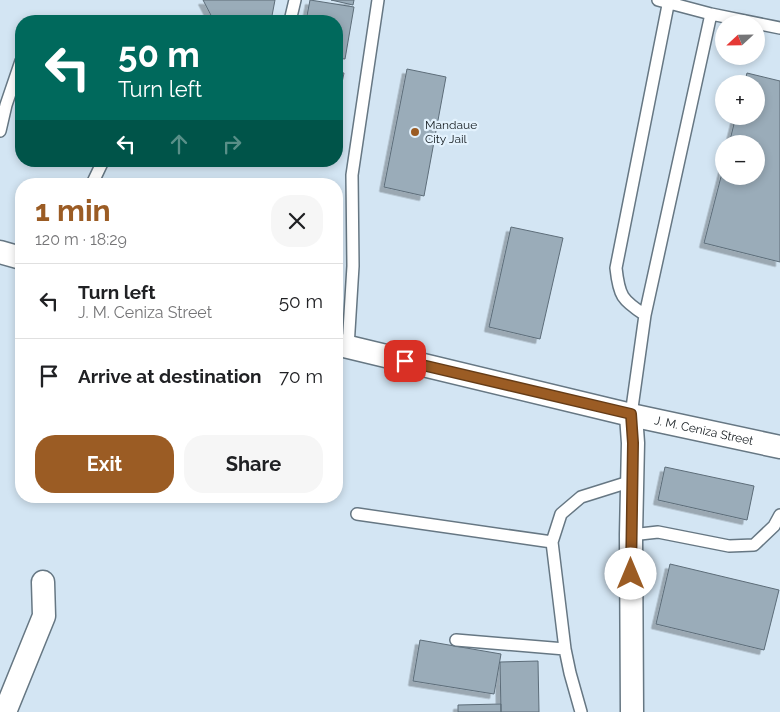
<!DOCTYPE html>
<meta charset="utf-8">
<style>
:root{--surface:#fff;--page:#f6f6f6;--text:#202124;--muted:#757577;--line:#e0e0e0;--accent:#9b5c24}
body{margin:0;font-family:Raleway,sans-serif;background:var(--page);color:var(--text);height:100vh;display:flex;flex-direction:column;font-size:19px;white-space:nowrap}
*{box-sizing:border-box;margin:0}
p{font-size:16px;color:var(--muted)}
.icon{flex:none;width:28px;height:28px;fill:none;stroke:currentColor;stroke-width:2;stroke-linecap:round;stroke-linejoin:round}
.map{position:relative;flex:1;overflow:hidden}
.details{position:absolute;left:15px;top:178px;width:328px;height:325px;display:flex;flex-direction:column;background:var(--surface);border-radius:20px;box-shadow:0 2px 8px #0003}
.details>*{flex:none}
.hud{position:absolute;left:15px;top:15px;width:328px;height:152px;border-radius:20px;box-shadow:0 2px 8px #0003;background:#00695c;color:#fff;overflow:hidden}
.needle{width:32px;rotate:248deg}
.fabs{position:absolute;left:715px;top:15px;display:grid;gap:10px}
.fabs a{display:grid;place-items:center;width:50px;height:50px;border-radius:50%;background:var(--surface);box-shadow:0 2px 8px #0003;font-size:25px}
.pin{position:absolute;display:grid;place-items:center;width:42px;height:42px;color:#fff;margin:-21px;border-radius:10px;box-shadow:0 2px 8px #0006}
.me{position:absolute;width:55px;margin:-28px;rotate:0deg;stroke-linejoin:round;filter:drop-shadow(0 0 4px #0008)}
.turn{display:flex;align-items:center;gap:18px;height:105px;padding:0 20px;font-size:22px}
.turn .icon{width:65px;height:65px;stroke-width:2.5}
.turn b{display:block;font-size:35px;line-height:42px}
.lanes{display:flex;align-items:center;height:48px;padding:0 20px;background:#0003;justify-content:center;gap:25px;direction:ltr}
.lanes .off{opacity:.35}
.round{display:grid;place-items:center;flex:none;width:52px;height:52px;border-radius:20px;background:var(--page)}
.headline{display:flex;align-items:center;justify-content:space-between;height:85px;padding:0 20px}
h1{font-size:30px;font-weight:700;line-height:38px;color:var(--accent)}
.primary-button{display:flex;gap:10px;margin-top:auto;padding:10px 20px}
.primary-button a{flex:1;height:58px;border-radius:20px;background:var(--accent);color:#fff;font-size:20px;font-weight:700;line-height:58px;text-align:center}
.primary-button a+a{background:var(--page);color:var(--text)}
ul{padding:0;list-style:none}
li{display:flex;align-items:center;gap:15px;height:75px;padding:0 20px;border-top:1px solid var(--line)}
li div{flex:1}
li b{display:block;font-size:19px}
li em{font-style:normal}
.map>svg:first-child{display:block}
.building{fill:#9aacb9;stroke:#5d6d79;filter:url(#shadow)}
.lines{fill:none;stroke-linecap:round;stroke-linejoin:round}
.lane-casing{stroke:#667783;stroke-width:14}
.street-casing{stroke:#667783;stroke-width:25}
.lane{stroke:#fff;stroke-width:11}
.street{stroke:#fff;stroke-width:22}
.route-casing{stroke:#653c17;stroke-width:12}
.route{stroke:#9b5c24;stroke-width:9}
.poi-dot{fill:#9b5c24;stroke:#e3f2fd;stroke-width:2}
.labels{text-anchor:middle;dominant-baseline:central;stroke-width:4.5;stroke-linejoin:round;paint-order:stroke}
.poi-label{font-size:12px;fill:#141b1f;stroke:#e3f2fd;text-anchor:start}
.street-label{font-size:12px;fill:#141b1f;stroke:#e3f2fd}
</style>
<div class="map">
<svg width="780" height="712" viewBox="0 0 780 712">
<defs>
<filter id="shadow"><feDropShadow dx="-4.5" dy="4.5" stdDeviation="0" flood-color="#0004"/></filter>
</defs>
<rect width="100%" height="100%" fill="#d3e5f3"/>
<!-- building -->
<path class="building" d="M 203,0 L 275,0 L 271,21 L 214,21 Z
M 310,0 L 354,7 L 345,59 L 336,58 L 336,21 L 306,21 Z
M 331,0 L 354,0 L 353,5 Z
M 407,69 L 446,77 L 424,196 L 384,187 Z
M 336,72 L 344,73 L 336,112 Z
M 747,73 L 780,81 L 780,262 L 704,243 L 724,165 L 724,176 L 756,176 L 756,144 L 729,144 L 736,116 L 756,116 L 756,84 L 744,84 Z
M 511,227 L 563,238 L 540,339 L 489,327 Z
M 665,467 L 754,486 L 747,520 L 658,500 Z
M 670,564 L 779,590 L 764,650 L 656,624 Z
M 420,640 L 501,654 L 494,694 L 413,681 Z
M 538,661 L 539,712 L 501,712 L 500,662 Z
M 501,704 L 501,712 L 458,712 L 458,705 Z"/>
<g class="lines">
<!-- lane casing -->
<g class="lane-casing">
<path id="lane" d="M 658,0 L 711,14 L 780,28
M 290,21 L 295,0
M 0,131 L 6,105 L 21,61
M 92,184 L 103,161
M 645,315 C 622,300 619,296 616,268 L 669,0
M 348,347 L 353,266 L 352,175 L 378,0
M 631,415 L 645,315 L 711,14
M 357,514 L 552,542
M 631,535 L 658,532 L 729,546 L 754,545 L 774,526 L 780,515
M 456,640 L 565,649 L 552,542 L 561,514 L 581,497 L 632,481
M 565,649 L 570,673 L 581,712"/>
</g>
<!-- street casing -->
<g class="street-casing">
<g id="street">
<path d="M 0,252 L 21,258"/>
<path id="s1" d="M 336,344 L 631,415 L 780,447"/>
<path d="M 631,415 L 633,443 L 631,535 L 632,712"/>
<path d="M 5,712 L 44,616 L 43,582"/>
</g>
</g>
<!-- lane -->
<use href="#lane" class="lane"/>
<!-- street -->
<use href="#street" class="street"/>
</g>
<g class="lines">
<!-- route casing -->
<g class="route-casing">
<path id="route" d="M 405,361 L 631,414 L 633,443 L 631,574"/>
</g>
<!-- route -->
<use href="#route" class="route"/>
</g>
<!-- markers -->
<circle class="poi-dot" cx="415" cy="132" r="5"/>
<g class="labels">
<!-- poi labels -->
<g class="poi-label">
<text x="425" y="125">Mandaue<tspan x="425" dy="14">City Jail</tspan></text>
</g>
<!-- street labels -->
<g class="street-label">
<text stroke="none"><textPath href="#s1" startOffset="378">J. M. Ceniza Street</textPath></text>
</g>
</g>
</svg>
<div class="fabs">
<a><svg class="needle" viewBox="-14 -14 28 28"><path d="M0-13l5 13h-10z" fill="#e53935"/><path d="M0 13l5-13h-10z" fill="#757577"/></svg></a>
<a>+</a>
<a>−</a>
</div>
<div class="pin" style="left:405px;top:361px;background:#d93025"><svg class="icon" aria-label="arrive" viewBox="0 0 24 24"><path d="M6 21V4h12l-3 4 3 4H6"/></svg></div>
<svg class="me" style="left:631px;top:574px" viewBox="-20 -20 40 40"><circle r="19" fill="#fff"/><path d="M0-13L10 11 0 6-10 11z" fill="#9b5c24"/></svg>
<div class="hud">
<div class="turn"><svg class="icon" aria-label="left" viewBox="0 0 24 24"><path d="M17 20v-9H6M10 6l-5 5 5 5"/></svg><div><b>50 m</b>Turn left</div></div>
<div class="lanes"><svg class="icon" aria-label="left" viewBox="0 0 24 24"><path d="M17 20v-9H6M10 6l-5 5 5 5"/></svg><svg class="icon off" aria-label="ahead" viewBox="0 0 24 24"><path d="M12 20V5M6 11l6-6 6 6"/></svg><svg class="icon off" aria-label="right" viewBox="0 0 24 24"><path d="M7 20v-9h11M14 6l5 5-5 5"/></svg></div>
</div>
<section class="details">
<div class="headline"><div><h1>1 min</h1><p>120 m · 18:29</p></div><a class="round"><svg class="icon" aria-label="close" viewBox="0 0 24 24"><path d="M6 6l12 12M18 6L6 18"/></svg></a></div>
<ul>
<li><svg class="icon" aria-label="left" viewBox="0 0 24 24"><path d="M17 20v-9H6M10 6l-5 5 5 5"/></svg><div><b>Turn left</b><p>J. M. Ceniza Street</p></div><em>50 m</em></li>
<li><svg class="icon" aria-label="arrive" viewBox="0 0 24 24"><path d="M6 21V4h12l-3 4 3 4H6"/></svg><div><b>Arrive at destination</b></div><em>70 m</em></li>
</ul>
<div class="primary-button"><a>Exit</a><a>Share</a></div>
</section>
</div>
